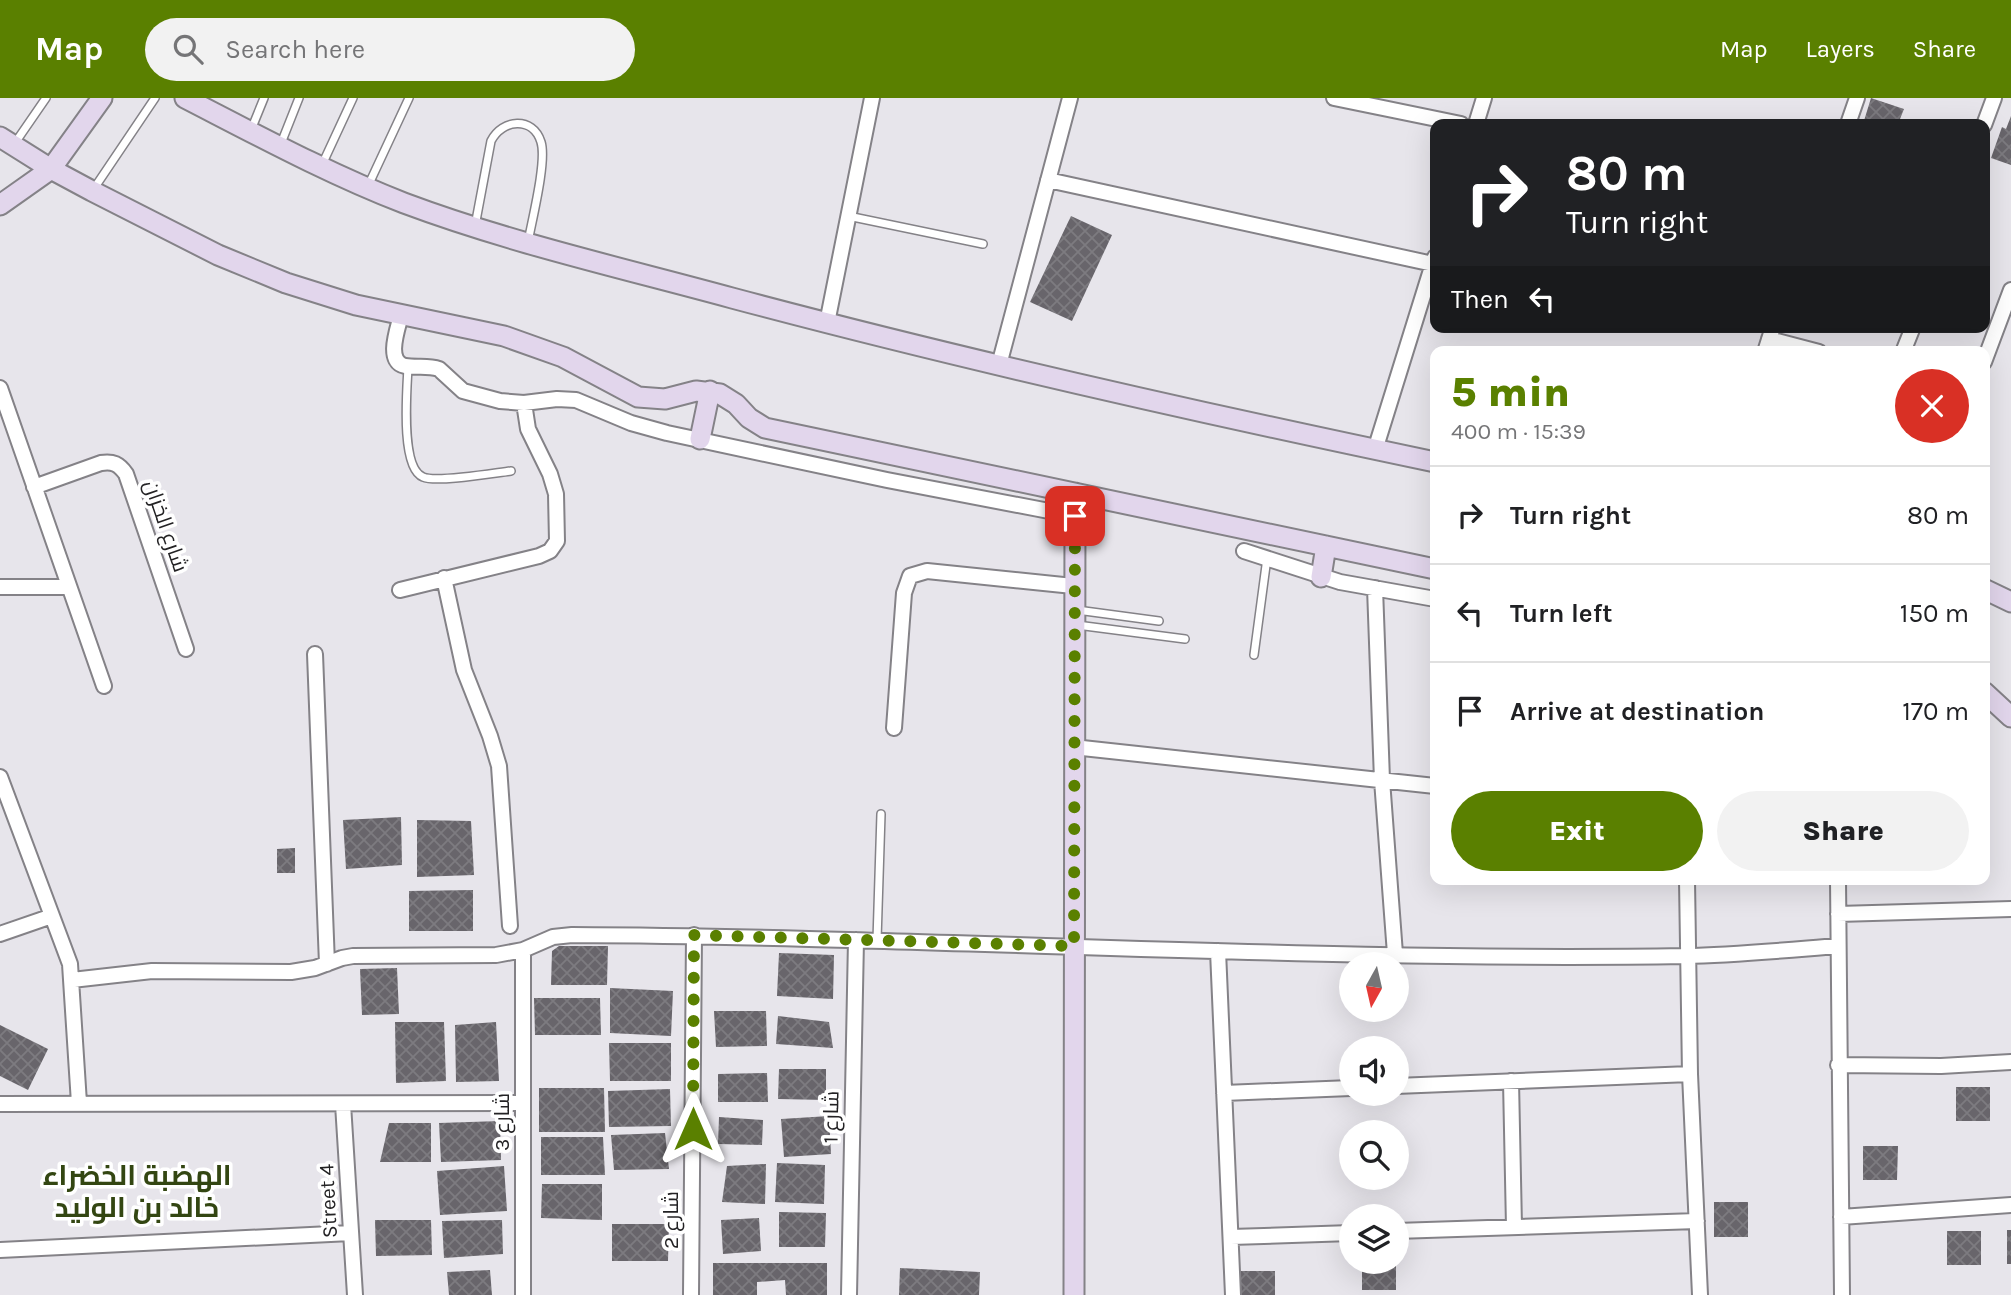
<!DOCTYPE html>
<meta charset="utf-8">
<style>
:root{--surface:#fff;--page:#f2f2f2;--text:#202124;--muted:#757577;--line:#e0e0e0;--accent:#5a8000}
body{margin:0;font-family:Karla,Cairo,sans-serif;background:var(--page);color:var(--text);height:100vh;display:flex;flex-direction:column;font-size:26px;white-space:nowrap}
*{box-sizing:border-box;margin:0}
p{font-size:23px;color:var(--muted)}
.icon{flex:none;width:38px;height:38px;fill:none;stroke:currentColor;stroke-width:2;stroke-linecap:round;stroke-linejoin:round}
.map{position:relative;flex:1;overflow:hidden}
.panel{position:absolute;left:1430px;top:248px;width:560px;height:539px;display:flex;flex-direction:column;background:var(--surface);border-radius:14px;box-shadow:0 7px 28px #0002}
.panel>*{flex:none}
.banner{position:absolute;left:1430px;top:21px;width:560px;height:214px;border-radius:14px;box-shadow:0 7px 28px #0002;background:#202124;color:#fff;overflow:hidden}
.needle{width:46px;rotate:188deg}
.tools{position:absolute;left:1339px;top:854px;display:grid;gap:14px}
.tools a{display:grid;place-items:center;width:70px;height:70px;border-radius:50%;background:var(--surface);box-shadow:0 7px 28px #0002;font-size:35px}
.pin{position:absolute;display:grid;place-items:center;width:60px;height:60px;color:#fff;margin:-30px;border-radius:14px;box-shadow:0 4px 10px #0006}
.me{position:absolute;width:77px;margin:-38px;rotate:0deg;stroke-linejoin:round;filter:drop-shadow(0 0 5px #0008)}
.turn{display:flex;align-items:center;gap:24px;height:147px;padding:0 21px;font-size:32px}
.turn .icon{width:91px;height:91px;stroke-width:2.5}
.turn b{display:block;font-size:49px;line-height:60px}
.then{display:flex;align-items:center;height:66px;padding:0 21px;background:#0003;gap:14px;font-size:26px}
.round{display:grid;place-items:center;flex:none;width:74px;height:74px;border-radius:37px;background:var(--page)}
.summary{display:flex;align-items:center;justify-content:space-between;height:119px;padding:0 21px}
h1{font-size:42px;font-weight:800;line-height:52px;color:var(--accent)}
.button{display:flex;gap:14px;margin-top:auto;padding:14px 21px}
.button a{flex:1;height:80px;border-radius:42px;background:var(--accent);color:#fff;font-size:28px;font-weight:800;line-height:80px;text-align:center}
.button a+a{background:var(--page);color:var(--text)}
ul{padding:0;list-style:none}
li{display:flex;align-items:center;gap:21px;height:98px;padding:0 21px;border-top:2px solid var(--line)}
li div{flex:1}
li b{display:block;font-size:26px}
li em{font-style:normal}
header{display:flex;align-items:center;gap:42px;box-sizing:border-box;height:98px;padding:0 35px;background:var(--accent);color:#fff}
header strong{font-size:33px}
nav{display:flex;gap:38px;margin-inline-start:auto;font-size:24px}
.search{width:490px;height:63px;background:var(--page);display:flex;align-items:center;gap:18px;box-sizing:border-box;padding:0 24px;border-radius:38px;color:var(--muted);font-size:26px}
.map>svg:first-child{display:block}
.building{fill:url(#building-cross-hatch)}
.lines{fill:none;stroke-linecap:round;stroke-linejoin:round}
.lane-casing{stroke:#848287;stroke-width:10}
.street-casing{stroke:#848287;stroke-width:18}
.secondary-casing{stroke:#848287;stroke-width:23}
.lane{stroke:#fff;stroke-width:7}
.street{stroke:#fff;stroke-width:14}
.secondary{stroke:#e2d6ec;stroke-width:19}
.route{stroke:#5a8000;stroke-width:12;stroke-dasharray:0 21.6}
.labels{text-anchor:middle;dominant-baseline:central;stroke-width:7;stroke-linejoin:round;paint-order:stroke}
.street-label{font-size:21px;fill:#232224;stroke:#fff}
.district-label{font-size:28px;font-weight:bold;fill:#334612;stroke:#fff}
</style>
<header>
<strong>Map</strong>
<div class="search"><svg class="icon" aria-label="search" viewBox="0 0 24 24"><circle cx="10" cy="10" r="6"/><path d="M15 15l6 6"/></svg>Search here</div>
<nav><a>Map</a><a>Layers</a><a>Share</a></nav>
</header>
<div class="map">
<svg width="2011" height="1197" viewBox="0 0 2011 1197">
<defs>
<pattern id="building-cross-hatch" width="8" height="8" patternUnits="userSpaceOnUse" patternTransform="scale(1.75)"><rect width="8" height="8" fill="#68656b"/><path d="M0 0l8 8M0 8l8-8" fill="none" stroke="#7d7b80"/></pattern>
</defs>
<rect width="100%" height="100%" fill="#e7e5eb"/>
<!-- building -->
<path class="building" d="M 1871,0 L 1904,11 L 1898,26 L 1863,26 Z
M 2011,18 L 2011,67 L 1991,60 L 2002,29 L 2006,31 Z
M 1071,118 L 1112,137 L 1072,223 L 1030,204 Z
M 401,719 L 402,767 L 346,771 L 343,722 Z
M 417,722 L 471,723 L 474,777 L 417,779 Z
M 295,750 L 295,775 L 277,775 L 277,751 Z
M 473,792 L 473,833 L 409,833 L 409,793 Z
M 559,848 L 608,848 L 607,887 L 551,887 L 552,853 Z
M 779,855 L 834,857 L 833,901 L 777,898 Z
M 397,870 L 399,916 L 362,917 L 360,871 Z
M 610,890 L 673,893 L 671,938 L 610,935 Z
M 534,900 L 600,900 L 601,937 L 535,937 Z
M 714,913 L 766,913 L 767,948 L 716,949 Z
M 778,918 L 829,924 L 833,950 L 776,946 Z
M 395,924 L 444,924 L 446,983 L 396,985 Z
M 496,924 L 499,983 L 456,984 L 455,927 Z
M 0,927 L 48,951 L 28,992 L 0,978 Z
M 609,945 L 671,945 L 671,983 L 610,983 Z
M 779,971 L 826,971 L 826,1002 L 778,1001 Z
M 767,975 L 768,1004 L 718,1004 L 718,976 Z
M 1956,989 L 1990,989 L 1990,1023 L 1956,1023 Z
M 539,990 L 604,990 L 605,1034 L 539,1034 Z
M 670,991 L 671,1028 L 609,1029 L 608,993 Z
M 829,1018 L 831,1056 L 784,1059 L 781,1021 Z
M 719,1019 L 763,1022 L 762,1047 L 718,1046 Z
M 500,1023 L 501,1062 L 441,1064 L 439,1025 Z
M 389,1025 L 431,1025 L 431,1064 L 380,1064 Z
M 665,1035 L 669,1071 L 614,1072 L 611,1037 Z
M 541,1039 L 603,1039 L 605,1077 L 541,1077 Z
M 1863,1048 L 1898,1048 L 1897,1082 L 1863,1082 Z
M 777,1065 L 825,1067 L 824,1106 L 775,1104 Z
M 766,1066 L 765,1106 L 722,1104 L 727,1068 Z
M 504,1068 L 507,1113 L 440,1117 L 437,1073 Z
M 542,1086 L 602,1086 L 602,1122 L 541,1120 Z
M 1714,1104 L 1748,1104 L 1748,1139 L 1714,1139 Z
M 779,1114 L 826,1115 L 825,1149 L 779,1149 Z
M 759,1120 L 761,1153 L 723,1156 L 721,1122 Z
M 375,1122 L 431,1122 L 432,1157 L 376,1158 Z
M 502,1122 L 503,1156 L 444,1160 L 442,1123 Z
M 612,1126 L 669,1126 L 668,1163 L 612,1163 Z
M 2007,1132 L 2011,1132 L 2011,1166 L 2007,1166 Z
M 1947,1133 L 1981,1133 L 1981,1167 L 1947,1167 Z
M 1362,1164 L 1396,1164 L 1396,1192 L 1362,1192 Z
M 713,1165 L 827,1165 L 827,1197 L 786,1197 L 785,1182 L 757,1184 L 757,1197 L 713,1197 Z
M 900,1170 L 980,1174 L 979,1197 L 899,1197 Z
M 490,1172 L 492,1197 L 449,1197 L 447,1174 Z
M 1241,1173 L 1275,1173 L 1275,1197 L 1241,1197 Z"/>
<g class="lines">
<!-- lane casing -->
<g class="lane-casing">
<path id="lane" d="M 251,32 L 264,0
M 15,45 L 46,0
M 280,48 L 299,0
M 321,69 L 353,0
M 368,88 L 409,0
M 93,92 L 155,0
M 848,118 L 983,146
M 475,128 L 491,43 C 502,21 533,18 541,44 C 547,63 532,122 528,144
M 408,269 C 407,291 400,370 423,379 C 436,385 494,375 511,373
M 1077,512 L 1159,523
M 1077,527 L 1185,541
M 1254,557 L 1267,460
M 877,842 L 881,716"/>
</g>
<!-- street casing -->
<g class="street-casing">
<path id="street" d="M 1334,0 L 1461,26
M 1476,26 L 1484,0
M 1848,26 L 1857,0
M 1984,27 L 1994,0
M 1048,82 L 1433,166
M 401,217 C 398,230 385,264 405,268 C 417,270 428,267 439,271 L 463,293 L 500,303 L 524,305 L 557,301 L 576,302 L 631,325 L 667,335 L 887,382 L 1075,418
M 827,225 L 872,0
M 1769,241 L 1819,254
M 1765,254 L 1773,229
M 1903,254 L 1913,229
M 1984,264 L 2011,192
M 999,267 L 1070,0
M 0,290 L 104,588
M 1375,352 L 1435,159
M 34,389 L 101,365 C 113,363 119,366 126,376 L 186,551
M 1244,453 L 1340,484 L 1435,501
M 444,480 L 464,572 L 490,638 L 499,668 L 510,828
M 0,489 L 68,489
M 1375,490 L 1382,682 L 1395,856
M 400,492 L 539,458 L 550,453 L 557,443 L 556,396 L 550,376 L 528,331 L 524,305
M 315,556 L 327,866
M 894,630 L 904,495 L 910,478 L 927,473 L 1073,488
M 1073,649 L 1435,688
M 0,679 L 70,866 L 79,1005
M 1687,782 L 1690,976 L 1700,1197
M 1838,782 L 1842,1197
M 1838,816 L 2011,811
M 0,836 L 52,818
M 523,852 L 523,1197
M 1218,853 L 1233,1197
M 72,882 L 152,873 L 291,874 L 315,870 L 342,860 L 353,858 L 496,857 L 523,852 L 553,839 L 572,837 C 943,839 1314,864 1685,858 C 1736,857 1787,852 1838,848
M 1838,967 L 1941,968 L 2011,964
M 1511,983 L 1514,1129
M 1396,988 L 1690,976
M 1224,995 L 1351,990
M 0,1006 L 523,1005
M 343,1006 L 355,1197
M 1841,1119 L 2011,1107
M 1396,1133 L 1697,1123
M 1231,1139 L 1351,1135
M 0,1152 L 351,1135
M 691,1197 L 694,837
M 849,1197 L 856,842"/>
</g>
<!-- secondary casing -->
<g class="secondary-casing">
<path id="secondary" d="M 185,0 C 257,37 329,76 404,105 C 511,145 622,170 732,200 C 964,262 1200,315 1435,364
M 0,39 L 51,71 L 92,93 L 218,157 L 286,185 L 356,207 L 504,238 L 563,259 L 638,299 L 665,301 L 696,293 L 720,296 L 736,306 L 749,320 L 765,330 L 1435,471
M 0,107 L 51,71 L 102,0
M 700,341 L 710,293
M 1321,479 L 1326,448
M 1984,491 L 2011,504
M 1984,594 L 2011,619
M 1074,1197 L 1075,395"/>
</g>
<!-- lane -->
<use href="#lane" class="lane"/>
<!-- street -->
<use href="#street" class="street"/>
<!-- secondary -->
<use href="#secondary" class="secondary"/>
</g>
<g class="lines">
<!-- route -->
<path class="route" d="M 693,1031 L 694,837 L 1074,848 L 1075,418"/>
</g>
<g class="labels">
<!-- street labels -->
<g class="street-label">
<text transform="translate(166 428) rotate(71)">شارع الخزان</text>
<text transform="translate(831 1019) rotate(-89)">شارع 1</text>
<text transform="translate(502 1024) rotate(-90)">شارع 3</text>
<text transform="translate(328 1103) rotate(-93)">Street 4</text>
<text transform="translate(671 1122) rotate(-90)">شارع 2</text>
</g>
<!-- district labels -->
<g class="district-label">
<text x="137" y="1077">الهضبة الخضراء<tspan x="137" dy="32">خالد بن الوليد</tspan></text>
</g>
</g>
</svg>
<div class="tools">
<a><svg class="needle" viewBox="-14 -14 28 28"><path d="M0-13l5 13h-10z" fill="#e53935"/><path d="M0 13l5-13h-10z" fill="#757577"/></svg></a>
<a><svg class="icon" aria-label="sound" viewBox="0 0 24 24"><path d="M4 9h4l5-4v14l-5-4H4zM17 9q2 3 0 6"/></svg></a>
<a><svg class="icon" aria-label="search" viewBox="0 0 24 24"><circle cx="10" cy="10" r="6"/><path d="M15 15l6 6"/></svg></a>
<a><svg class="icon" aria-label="layers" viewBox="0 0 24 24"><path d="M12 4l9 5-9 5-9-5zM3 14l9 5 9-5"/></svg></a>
</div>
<div class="pin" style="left:1075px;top:418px;background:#d93025"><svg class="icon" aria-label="arrive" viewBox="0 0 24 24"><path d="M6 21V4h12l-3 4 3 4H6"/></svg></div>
<svg class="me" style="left:693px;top:1031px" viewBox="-20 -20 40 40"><path d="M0-17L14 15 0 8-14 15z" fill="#5a8000" stroke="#fff" stroke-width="4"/></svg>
<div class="banner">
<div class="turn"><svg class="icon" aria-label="right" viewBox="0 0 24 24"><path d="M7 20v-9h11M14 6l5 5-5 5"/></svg><div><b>80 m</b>Turn right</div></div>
<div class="then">Then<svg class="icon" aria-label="left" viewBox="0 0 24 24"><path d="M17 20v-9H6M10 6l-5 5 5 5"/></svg></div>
</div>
<section class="panel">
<div class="summary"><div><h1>5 min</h1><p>400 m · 15:39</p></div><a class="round" style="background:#d93025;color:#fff"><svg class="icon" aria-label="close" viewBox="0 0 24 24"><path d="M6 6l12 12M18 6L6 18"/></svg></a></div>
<ul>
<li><svg class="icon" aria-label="right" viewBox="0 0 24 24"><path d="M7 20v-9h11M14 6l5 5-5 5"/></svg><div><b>Turn right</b></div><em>80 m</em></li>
<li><svg class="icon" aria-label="left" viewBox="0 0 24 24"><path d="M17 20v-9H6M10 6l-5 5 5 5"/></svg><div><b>Turn left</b></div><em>150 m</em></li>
<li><svg class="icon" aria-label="arrive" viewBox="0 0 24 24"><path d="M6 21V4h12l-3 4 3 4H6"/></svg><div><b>Arrive at destination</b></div><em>170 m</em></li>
</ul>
<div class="button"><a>Exit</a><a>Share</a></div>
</section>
</div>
